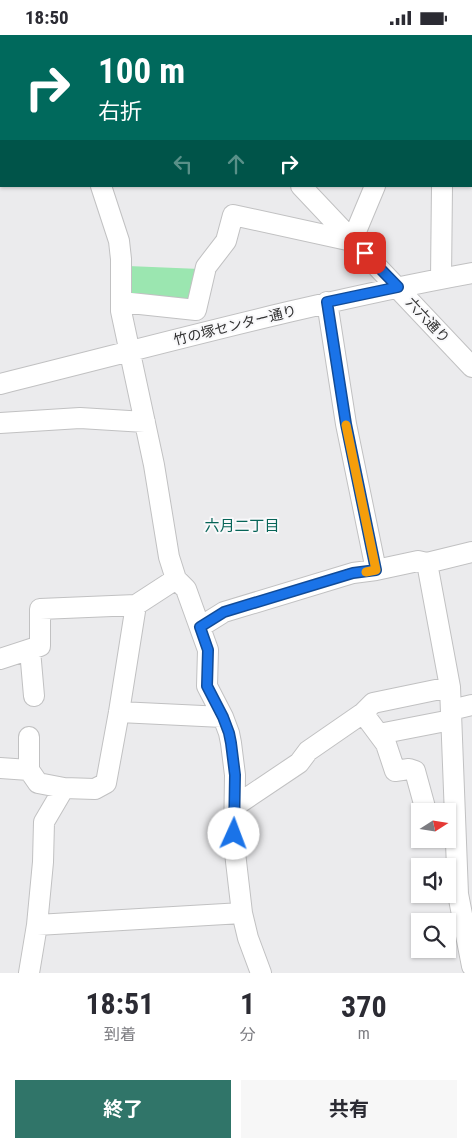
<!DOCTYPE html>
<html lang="ja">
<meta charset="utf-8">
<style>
:root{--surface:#fff;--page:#f7f7f7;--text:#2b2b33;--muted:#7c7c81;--accent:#307569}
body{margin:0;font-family:"Roboto Condensed","Noto Sans JP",sans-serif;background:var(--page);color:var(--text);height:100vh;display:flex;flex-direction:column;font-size:19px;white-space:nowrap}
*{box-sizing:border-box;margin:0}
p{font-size:16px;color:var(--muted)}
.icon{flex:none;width:28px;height:28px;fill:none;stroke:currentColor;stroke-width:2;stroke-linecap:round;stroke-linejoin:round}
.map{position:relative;height:938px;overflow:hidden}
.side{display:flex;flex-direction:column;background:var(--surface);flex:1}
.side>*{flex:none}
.guide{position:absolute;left:0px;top:0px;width:472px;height:152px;box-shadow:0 1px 4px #0004;background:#00695c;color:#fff;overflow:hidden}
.needle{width:32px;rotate:78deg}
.fabs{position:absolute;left:411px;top:768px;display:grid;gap:10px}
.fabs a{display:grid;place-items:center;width:45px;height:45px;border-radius:0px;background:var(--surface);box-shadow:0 1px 4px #0004;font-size:25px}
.pin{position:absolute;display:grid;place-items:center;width:42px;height:42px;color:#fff;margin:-21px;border-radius:10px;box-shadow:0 2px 8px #0006}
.me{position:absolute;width:55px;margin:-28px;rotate:2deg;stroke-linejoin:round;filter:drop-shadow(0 0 4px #0008)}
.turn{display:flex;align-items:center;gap:18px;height:105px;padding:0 15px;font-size:22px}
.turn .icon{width:65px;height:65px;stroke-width:2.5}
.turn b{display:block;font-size:35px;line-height:42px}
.lanes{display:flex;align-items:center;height:48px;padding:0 15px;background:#0003;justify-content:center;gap:25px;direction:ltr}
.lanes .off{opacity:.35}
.eta{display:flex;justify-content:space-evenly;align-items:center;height:85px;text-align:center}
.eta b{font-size:30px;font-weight:700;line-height:35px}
.button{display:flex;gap:10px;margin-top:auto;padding:10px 15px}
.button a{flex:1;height:58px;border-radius:0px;background:var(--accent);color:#fff;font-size:20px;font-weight:700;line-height:58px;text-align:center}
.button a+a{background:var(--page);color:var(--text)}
.status{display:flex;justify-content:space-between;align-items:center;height:35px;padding:0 25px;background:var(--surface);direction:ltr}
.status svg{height:14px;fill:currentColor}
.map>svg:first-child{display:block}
.green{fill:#9be6b0}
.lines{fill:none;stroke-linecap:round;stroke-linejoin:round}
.minor-casing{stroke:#c1c1c2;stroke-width:22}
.minor{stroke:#fff;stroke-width:20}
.route-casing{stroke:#114b97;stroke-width:12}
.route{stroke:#1a73e8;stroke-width:9}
.slow{stroke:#f59e0b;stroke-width:9}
.labels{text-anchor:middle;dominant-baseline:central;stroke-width:4;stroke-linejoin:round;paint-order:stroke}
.street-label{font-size:14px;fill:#323232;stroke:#f8f8fa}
.neighbourhood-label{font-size:15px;fill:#066457;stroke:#f8f8fa}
</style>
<div class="status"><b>18:50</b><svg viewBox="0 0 49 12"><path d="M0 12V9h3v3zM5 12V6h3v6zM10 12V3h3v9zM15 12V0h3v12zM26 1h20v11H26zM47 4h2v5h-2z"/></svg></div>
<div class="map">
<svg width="472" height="938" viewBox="0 0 472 938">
<rect width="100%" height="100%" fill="#ebebed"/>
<!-- green -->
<path class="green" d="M 128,231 L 200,234 L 193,269 L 128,261 Z"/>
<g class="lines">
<!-- minor casing -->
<g class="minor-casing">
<path id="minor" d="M 165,0 L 166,1
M 288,1 L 288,0
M 405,1 L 405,0
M 471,105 L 472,105
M 0,108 L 1,108
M 101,151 L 119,206 L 121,224 L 121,276 L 154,430 L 169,522 L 176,544 L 186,554 L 208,615 L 207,651 L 223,682 L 229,698 L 231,708 L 235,740 L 234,809 L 242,878 L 248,903 L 261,938
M 301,151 L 472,332
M 441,244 L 442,151
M 121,267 L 196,275 L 206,232 L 226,206 L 233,180 L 352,206 L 375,151
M 327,267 L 346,389 L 376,535
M 0,349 C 157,310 313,267 472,238
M 0,388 L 80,383 L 145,387
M 427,528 L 450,652 L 458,859 L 472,931
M 200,592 L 224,577 L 353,538 L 376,535 L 418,526 L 427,528 L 472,517
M 30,615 L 34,661
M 0,624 L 40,611 L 40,574 L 136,570 L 176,544
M 451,675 L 472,670
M 119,677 L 223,682
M 363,678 L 373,668 L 450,652
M 379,699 L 451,685
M 29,702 L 29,735 L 38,748 L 64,753 L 95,754 L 106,748 L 119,677 L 136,570
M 0,733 L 29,735
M 235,771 L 299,728 L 308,716 L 363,678 L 386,709 L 395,736 L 409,734 L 415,736 L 426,776
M 37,890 L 242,878
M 29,938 L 37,890 L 43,827 L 44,787 L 64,753"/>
</g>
<!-- minor -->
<use href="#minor" class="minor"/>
</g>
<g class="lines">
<!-- route casing -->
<g class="route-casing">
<path id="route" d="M 234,799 L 235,740 L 231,708 L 229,698 L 223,682 L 207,651 L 208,615 L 200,592 L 224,577 L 353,538 L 376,535 L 346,389 L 327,267 L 398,252 L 365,218"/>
</g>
<!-- route -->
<use href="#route" class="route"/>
<!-- slow -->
<path class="slow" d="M 346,390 L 376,535 L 366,537"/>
</g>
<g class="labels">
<!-- street labels -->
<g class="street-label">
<text transform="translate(428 285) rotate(47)">六六通り</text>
<text transform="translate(235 290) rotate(-14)">竹の塚センター通り</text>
</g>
<!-- neighbourhood labels -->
<g class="neighbourhood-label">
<text x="242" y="491">六月二丁目</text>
</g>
</g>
</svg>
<div class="fabs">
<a><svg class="needle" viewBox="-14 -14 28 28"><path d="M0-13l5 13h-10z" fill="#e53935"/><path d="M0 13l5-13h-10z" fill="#7c7c81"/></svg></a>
<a><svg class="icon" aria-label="sound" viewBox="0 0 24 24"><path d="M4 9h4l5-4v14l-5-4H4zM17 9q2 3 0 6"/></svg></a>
<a><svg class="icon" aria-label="search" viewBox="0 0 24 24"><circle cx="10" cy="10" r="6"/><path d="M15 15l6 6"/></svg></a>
</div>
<div class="pin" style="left:365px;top:218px;background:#d93025"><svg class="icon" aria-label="arrive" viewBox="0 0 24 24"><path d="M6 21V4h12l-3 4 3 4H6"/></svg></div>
<svg class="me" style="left:234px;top:799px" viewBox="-20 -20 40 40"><circle r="19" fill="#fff"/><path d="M0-13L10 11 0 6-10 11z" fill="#1a73e8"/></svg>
<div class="guide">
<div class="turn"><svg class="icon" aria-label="right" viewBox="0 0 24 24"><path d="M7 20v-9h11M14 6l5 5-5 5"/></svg><div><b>100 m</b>右折</div></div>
<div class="lanes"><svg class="icon off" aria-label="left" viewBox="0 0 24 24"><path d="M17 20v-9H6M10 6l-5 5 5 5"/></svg><svg class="icon off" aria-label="ahead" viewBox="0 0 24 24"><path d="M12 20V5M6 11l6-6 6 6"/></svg><svg class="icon" aria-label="right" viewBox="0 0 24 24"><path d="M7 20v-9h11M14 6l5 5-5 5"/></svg></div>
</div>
</div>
<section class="side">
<div class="eta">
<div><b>18:51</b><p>到着</p></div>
<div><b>1</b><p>分</p></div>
<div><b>370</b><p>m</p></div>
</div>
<div class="button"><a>終了</a><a>共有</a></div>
</section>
